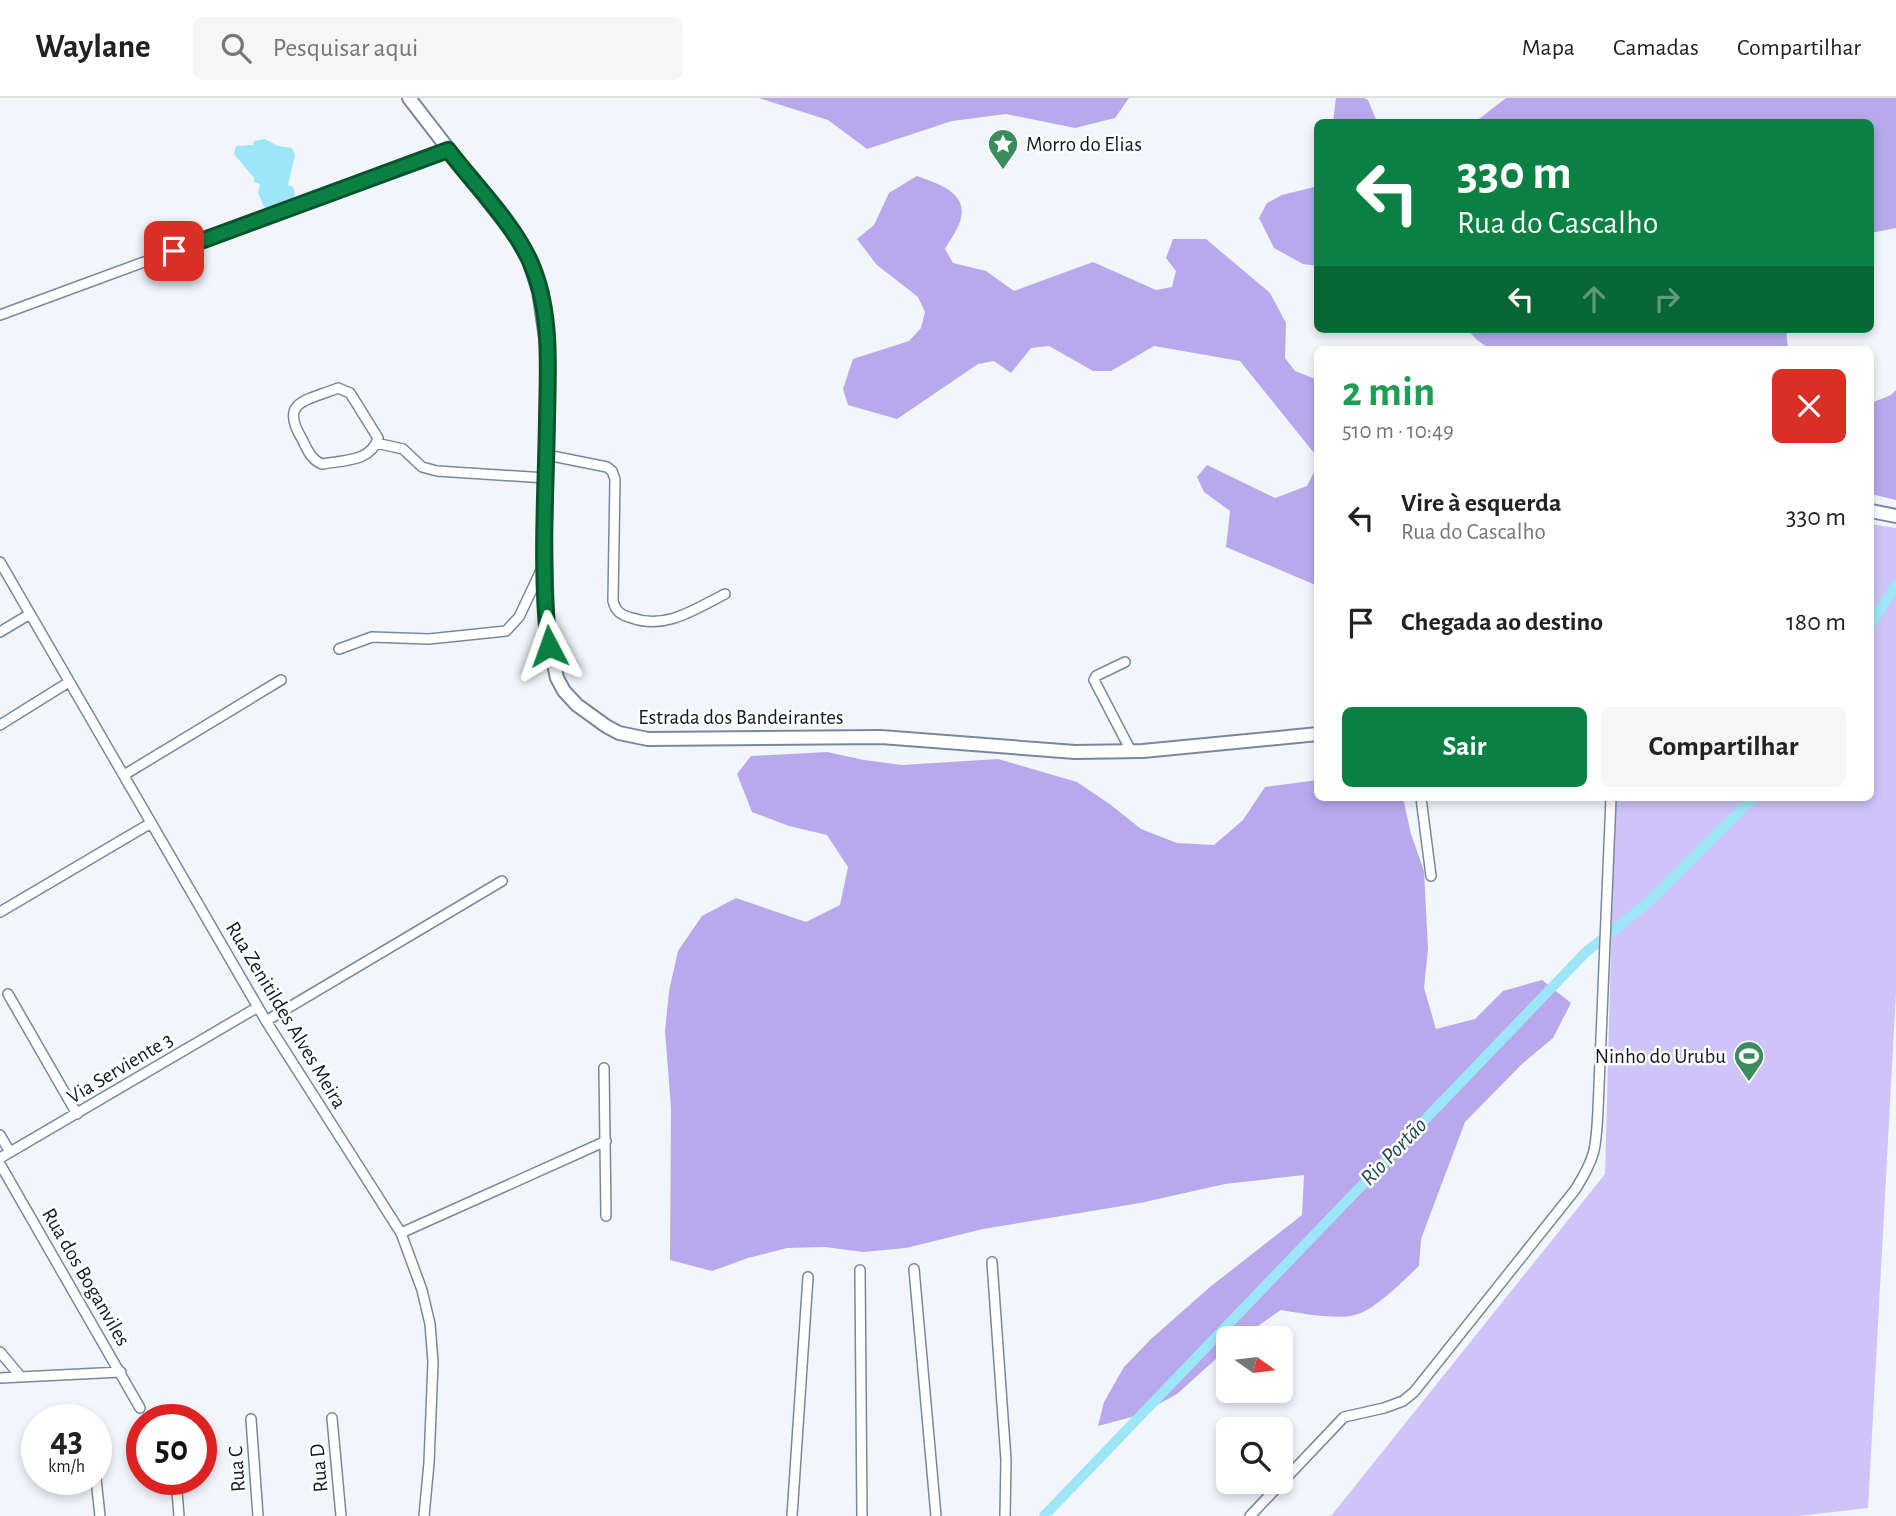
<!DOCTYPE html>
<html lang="pt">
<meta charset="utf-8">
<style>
:root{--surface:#fff;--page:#f6f6f6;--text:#222;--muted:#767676;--line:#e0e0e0;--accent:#0b8043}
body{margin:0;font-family:"Alegreya Sans",sans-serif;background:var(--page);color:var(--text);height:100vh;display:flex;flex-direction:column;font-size:26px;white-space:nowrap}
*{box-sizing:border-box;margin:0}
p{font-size:23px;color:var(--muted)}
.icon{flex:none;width:38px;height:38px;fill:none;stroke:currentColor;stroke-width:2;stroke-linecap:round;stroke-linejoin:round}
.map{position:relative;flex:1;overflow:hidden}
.sheet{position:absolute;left:1314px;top:248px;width:560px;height:455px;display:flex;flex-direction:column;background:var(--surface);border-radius:10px;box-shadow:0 4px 10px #0003}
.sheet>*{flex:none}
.top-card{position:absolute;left:1314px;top:21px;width:560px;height:214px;border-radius:10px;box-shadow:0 4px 10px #0003;background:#0b8043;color:#fff;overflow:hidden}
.needle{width:46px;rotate:104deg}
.buttons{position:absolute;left:1216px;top:1228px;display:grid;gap:14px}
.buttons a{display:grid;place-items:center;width:77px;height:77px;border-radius:10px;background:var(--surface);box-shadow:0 4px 10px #0003;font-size:35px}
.speed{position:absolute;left:21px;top:1306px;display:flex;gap:14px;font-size:35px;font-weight:700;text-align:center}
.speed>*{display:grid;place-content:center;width:91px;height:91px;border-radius:50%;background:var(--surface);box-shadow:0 4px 10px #0003;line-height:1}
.speed small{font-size:18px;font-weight:400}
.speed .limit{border:10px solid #d22;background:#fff;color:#111}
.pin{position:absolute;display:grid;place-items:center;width:60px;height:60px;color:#fff;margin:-30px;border-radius:14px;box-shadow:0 4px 10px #0006}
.me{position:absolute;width:77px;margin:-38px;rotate:356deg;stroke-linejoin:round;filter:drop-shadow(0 0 5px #0008)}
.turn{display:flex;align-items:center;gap:24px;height:147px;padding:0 28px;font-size:32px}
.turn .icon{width:91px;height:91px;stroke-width:2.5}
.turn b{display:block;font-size:49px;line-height:60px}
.lanes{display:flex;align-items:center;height:66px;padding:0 28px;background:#0003;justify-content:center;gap:35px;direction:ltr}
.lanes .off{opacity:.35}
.round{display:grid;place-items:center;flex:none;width:74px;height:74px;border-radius:10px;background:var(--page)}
.head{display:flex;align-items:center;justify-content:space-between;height:119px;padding:0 28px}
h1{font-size:42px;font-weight:700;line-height:52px;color:#1e9e55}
.action{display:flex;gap:14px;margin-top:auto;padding:14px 28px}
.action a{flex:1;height:80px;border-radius:10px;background:var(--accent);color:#fff;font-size:28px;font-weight:700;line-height:80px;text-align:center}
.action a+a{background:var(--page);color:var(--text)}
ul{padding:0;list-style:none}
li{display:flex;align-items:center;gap:21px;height:105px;padding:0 28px}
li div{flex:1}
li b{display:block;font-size:26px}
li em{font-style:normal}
header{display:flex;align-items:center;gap:42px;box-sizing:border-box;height:98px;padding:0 35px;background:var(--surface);border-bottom:2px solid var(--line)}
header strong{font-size:33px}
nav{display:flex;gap:38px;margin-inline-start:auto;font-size:24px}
.search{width:490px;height:63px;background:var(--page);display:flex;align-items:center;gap:18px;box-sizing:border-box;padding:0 24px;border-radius:10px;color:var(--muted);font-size:26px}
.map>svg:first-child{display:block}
.green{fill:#cec4fa}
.forest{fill:#b7a9ec}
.water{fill:#9de6f8}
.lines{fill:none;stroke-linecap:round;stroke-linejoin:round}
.canal{stroke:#9de6f8;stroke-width:10}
.street-casing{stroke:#78899f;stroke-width:12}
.secondary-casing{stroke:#78899f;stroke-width:16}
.street{stroke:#fff;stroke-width:9}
.secondary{stroke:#fff;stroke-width:12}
.route-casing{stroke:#07532c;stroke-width:18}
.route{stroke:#0b8043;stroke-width:12}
.labels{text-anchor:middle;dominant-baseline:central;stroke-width:5;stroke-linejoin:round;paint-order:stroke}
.poi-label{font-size:21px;fill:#131a22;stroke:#fff;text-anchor:start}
.street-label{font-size:21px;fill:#131a22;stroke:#fff}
.water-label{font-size:23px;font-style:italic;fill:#1b4751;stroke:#fff}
</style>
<header>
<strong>Waylane</strong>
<div class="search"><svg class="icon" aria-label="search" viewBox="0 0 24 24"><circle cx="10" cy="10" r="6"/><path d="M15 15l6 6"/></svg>Pesquisar aqui</div>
<nav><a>Mapa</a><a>Camadas</a><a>Compartilhar</a></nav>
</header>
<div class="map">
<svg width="1896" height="1418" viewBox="0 0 1896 1418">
<rect width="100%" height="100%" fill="#f2f6fb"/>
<!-- green -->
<path class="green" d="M 1871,426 L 1896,430 L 1896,895 L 1868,1410 L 1799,1418 L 1331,1418 L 1605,1076 L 1615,700 L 1871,700 Z"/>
<!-- forest -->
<path class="forest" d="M 759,0 L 1129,0 L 1115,20 L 1075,30 L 1006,16 L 952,23 L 867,51 L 828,22 Z
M 1336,0 L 1364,0 L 1368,2 L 1377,24 L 1333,24 Z
M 1506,0 L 1896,0 L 1896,130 L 1871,135 L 1871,24 L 1475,24 Z
M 917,78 C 935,85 967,93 961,120 C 959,130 950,142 945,151 L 953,165 L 986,173 L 1014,193 L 1093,164 L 1156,192 L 1172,189 L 1176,173 L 1166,160 L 1173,141 L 1206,141 L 1270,195 L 1286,225 L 1285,260 L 1295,273 L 1318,282 L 1318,488 L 1226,449 L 1230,413 L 1204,394 L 1197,379 L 1207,367 L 1275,400 L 1307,388 L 1315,372 L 1314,355 L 1240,263 L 1154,248 L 1111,273 L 1093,273 L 1049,248 L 1031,250 L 1011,275 L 994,263 L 978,266 L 897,321 L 848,307 L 843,291 L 853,261 L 909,243 L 921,230 L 925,214 L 918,199 L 877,167 L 857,141 L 874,127 L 889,95 Z
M 1318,88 L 1318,168 L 1303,166 L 1274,150 L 1259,120 L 1267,105 L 1282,97 Z
M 1467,231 L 1786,231 L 1788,252 L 1491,252 L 1477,242 Z
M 1896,292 L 1896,402 L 1871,396 L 1871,305 L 1891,297 Z
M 827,654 L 864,662 L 902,667 L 998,661 L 1077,684 L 1111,707 L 1141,731 L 1177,745 L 1214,747 L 1243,722 L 1265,689 L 1318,682 L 1318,700 L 1403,700 L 1411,736 L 1424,773 L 1428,851 L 1424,890 L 1436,931 L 1475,921 L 1503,893 L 1542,882 L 1571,905 L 1553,940 L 1522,966 L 1465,1024 L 1421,1141 L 1419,1168 C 1404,1182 1377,1210 1358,1216 C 1339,1223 1300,1215 1281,1212 L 1239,1241 L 1228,1241 L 1228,1250 L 1177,1296 L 1139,1317 L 1098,1328 L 1104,1304 L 1124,1269 L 1151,1241 L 1210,1189 L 1302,1117 L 1304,1077 L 1225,1086 L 1140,1105 L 983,1131 L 906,1150 L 863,1154 L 825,1149 L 787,1150 L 748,1160 L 712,1173 L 670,1162 L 671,1010 L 665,933 L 669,893 L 678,853 L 702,818 L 736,800 L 806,824 L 840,807 L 848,769 L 827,737 L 789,728 L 752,714 L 737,676 L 751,658 Z"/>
<!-- water -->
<path class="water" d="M 265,41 L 278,48 L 292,50 L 295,57 L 288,87 L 293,89 L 295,97 C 287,109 278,111 264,109 L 258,95 L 260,86 L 254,84 L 254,80 L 234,56 L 236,48 L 253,47 L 254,43 Z"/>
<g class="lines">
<!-- canal -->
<path class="canal" d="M 1871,526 L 1896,487
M 1044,1418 L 1586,854 L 1650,803 L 1753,700"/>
<!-- street casing -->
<g class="street-casing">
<path id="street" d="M 0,217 L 448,52
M 338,290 L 350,295 L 378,340 C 371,364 344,362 322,366 C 311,362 307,351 302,341 C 279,303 306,303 338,290 Z
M 376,345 L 403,351 L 422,369 L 437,373 L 546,380
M 547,357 L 607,369 L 612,373 L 615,381 L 613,503 C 616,514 621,517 632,520 C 666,532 695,511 725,496
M 0,464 L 266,923 L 401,1135 L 422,1192 L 430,1226 L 433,1264 L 429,1365 L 424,1418
M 0,534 L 30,516
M 339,551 L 372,539 L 429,541 L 506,533 L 519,519 L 544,466
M 1125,564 L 1096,578 L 1094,582 L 1131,653
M 0,627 L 69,584
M 124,677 L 281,582
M 1421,700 L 1431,778
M 0,814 L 151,725
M 8,896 L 77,1016
M 266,923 L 502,783
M 604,970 L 606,1118
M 0,1037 L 10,1054
M 0,1060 L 258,909
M 0,1066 L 140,1310
M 401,1135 L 606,1043
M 992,1164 L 1006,1362 L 1005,1418
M 914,1171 L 936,1418
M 860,1172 L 862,1418
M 0,1254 L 21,1279
M 0,1280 L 121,1274
M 332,1320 L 341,1418
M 251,1321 L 258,1418
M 96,1381 L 100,1418
M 176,1381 L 179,1418
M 792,1418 L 808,1179
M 1250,1418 L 1344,1319 L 1384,1310 L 1403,1303 L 1414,1294 L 1575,1092 C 1596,1059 1596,1050 1598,1012 L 1611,700"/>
</g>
<!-- secondary casing -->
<g class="secondary-casing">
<path id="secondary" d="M 409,0 L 517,140 L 529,162 L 539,193 L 548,254 L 545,433 L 547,533 L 557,580 L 564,593 L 577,607 L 606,628 L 619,635 L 648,641 L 881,639 L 1075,654 L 1143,653 L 1318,636
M 1871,413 L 1896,418"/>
</g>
<!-- street -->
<use href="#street" class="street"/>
<!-- secondary -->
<use href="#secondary" class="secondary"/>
</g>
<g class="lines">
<!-- route casing -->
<g class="route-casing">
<path id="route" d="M 174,153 L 448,52 C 475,87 512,124 530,163 C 552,212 548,268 547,320 C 546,396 540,473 549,548"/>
</g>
<!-- route -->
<use href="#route" class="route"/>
</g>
<!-- icons -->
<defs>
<g id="sight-pin" transform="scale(1.575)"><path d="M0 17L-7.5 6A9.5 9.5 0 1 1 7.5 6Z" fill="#3a8c5e" stroke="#fff"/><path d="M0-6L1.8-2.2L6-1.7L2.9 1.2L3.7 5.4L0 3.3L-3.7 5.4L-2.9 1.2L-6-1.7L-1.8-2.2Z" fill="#fff"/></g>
<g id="stadium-pin" transform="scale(1.575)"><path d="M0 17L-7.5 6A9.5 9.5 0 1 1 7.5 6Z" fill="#3a8c5e" stroke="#fff"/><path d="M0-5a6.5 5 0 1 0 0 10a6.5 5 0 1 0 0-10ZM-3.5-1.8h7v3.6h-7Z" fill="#fff"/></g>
</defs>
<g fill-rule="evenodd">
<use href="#sight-pin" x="1003" y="46"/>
<use href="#stadium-pin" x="1749" y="958"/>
</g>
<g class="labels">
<!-- poi labels -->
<g class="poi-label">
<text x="1026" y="46">Morro do Elias</text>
<text x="1726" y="958" text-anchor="end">Ninho do Urubu</text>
</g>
<!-- street labels -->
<g class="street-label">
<text x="741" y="619">Estrada dos Bandeirantes</text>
<text transform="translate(286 917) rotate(59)">Rua Zenitildes Alves Meira</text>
<text transform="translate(120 970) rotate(-31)">Via Serviente 3</text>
<text transform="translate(86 1179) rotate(60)">Rua dos Boganviles</text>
<text transform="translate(319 1370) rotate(-95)">Rua D</text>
<text transform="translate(237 1371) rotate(-94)">Rua C</text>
</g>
<!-- water labels -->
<g class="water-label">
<text transform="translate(1394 1054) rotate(-46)">Rio Portão</text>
</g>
</g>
</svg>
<div class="buttons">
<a><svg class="needle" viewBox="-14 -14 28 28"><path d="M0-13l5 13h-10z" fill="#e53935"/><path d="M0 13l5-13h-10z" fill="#767676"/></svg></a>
<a><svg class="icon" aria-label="search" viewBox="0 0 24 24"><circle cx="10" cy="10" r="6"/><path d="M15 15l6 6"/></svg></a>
</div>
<div class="speed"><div>43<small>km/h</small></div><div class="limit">50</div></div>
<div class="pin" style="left:174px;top:153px;background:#d93025"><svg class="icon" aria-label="arrive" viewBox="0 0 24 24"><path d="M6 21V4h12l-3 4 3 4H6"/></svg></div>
<svg class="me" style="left:549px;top:548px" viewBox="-20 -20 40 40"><path d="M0-17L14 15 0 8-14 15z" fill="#0b8043" stroke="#fff" stroke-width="4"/></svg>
<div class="top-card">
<div class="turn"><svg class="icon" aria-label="left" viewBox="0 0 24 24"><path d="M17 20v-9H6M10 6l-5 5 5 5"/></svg><div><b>330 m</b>Rua do Cascalho</div></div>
<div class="lanes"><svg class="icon" aria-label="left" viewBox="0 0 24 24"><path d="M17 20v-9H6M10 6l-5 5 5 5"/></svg><svg class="icon off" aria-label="ahead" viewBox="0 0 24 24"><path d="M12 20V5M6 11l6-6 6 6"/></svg><svg class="icon off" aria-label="right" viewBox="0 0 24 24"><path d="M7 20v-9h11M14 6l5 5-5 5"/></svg></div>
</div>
<section class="sheet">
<div class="head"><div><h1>2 min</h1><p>510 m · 10:49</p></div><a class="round" style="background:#d93025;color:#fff"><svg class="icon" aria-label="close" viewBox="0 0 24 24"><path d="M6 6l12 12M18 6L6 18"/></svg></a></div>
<ul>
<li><svg class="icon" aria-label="left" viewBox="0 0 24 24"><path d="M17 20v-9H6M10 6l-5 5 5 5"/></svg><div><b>Vire à esquerda</b><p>Rua do Cascalho</p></div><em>330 m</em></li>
<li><svg class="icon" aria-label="arrive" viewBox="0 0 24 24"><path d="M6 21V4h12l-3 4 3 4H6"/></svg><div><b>Chegada ao destino</b></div><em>180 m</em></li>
</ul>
<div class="action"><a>Sair</a><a>Compartilhar</a></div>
</section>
</div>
